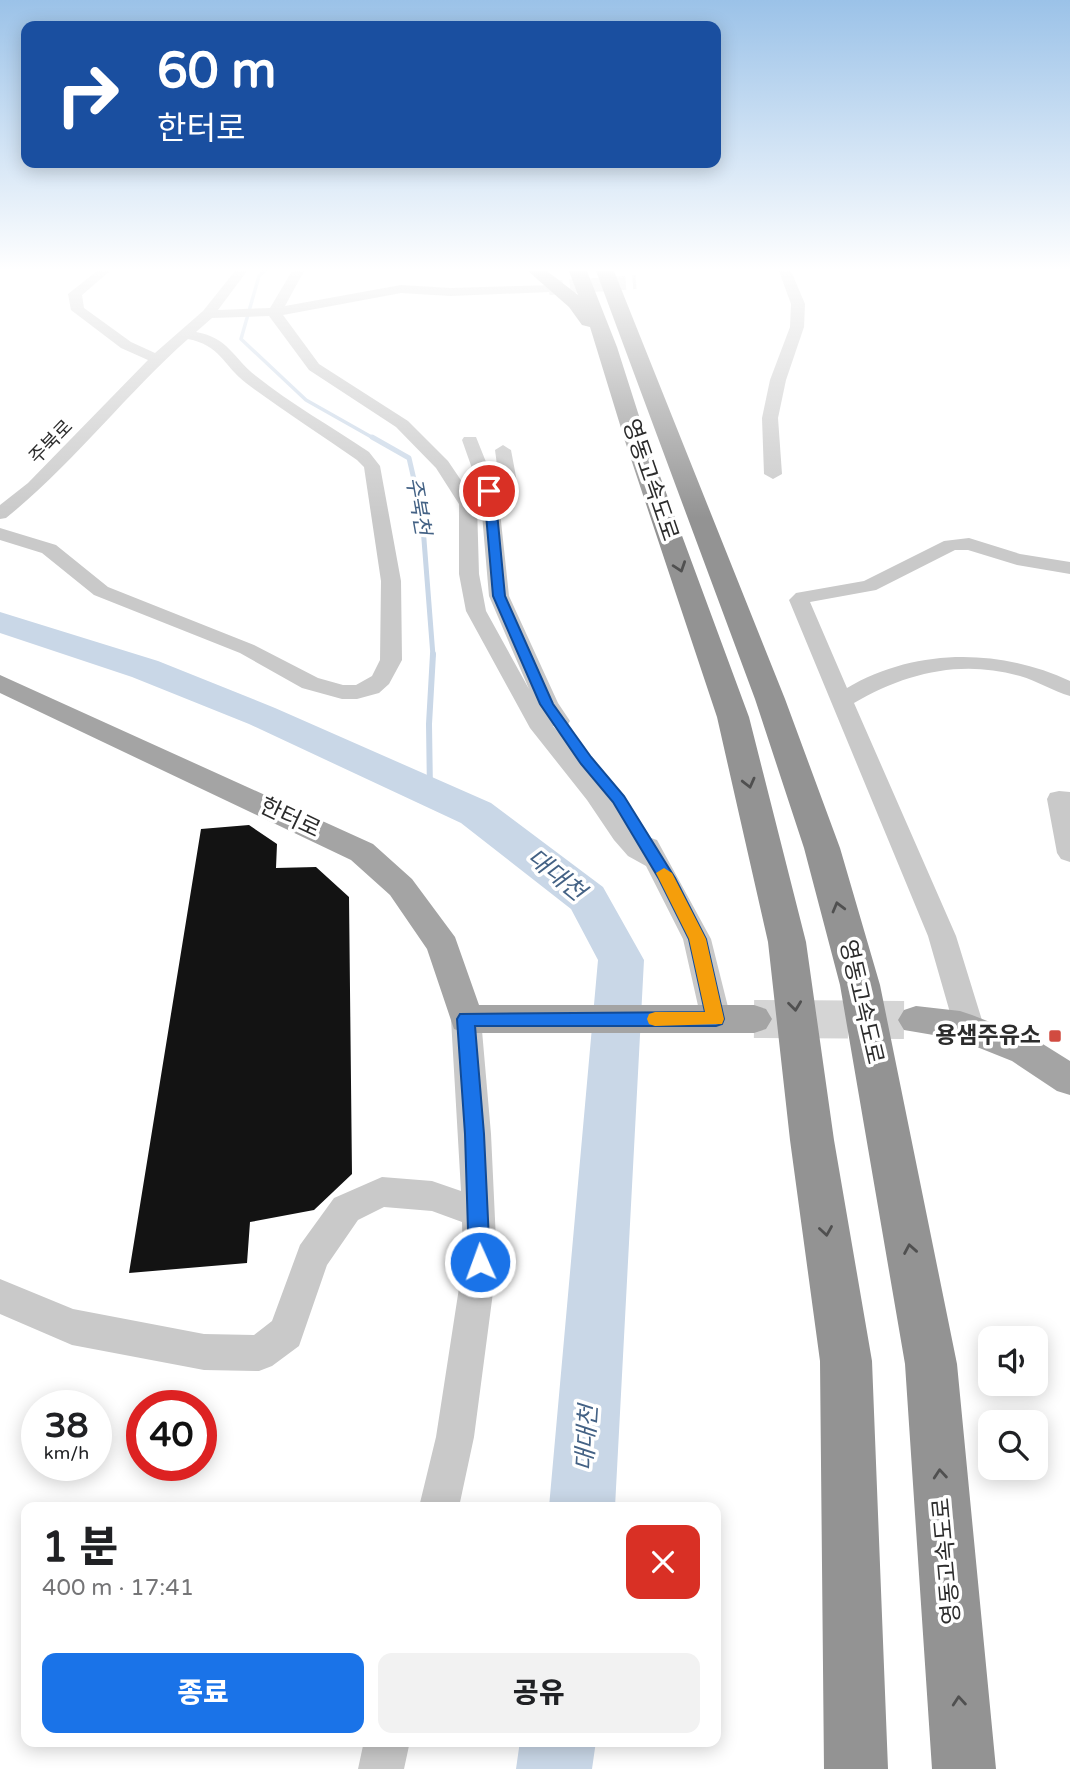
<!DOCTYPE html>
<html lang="ko">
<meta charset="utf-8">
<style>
:root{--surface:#fff;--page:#f2f2f2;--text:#202124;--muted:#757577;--accent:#1a73e8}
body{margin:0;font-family:"Varela Round","Noto Sans KR",sans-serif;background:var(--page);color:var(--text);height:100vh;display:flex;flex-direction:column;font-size:26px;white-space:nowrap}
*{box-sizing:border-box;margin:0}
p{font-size:23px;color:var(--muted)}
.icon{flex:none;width:38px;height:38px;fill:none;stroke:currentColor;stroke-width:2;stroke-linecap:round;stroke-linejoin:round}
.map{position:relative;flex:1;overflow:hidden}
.drawer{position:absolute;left:21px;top:1502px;width:700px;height:245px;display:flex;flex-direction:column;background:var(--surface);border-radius:14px;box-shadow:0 4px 18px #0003}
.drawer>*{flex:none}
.top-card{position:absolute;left:21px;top:21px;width:700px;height:147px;border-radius:14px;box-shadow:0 4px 18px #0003;background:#1a4fa0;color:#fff;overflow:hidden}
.tools{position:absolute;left:978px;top:1326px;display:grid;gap:14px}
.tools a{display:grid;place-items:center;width:70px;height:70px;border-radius:14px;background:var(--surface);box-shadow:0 4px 18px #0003;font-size:35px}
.speed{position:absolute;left:21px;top:1390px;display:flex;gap:14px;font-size:35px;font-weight:700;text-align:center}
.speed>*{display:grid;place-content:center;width:91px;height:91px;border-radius:50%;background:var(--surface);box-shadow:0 4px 18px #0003;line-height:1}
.speed small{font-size:18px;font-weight:400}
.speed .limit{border:10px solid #d22;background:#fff;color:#111}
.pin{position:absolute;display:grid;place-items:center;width:60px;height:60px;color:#fff;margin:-30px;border:4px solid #fff;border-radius:50%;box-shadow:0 2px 7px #0007}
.me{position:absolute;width:77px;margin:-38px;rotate:358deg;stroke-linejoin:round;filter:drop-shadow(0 0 5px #0008)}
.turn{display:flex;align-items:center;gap:24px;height:147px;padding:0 21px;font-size:32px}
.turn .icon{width:91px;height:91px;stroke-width:2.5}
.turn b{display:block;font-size:49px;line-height:60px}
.round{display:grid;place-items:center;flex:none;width:74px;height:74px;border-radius:14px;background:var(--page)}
.summary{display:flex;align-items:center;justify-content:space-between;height:119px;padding:0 21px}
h1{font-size:42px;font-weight:800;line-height:52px}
.cta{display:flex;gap:14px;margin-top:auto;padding:14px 21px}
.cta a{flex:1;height:80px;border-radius:14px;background:var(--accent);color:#fff;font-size:28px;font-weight:800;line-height:80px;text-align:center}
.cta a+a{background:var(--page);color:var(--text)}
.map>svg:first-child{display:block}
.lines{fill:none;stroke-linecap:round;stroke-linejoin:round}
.stream-far2{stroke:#c9d7e7;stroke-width:3.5}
.stream-far1{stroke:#c9d7e7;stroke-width:5}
.stream{stroke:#c9d7e7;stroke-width:6}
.river{fill:#c9d7e7;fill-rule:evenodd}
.building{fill:#131313}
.minor-tunnel{stroke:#d5d5d5;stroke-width:14;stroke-dasharray:14 7;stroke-linecap:butt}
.major-tunnel{stroke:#d5d5d5;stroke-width:38;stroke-dasharray:38 18;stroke-linecap:butt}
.minor{fill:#c9c9c9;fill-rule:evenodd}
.major{fill:#a4a4a4;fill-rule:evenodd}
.highway{fill:#939393;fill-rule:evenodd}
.oneway{stroke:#505050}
.route{fill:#1a73e8;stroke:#114b97;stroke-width:2}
.slow{fill:#f59e0b}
.poi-dot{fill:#d14b40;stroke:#fff;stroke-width:2.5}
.labels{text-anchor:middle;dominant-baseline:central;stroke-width:7;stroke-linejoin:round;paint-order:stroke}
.far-street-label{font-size:19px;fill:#2c2c2c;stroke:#fff}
.far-water-label{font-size:21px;font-style:italic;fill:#446285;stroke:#fff}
.street-label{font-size:23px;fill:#2c2c2c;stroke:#fff}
.poi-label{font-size:23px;font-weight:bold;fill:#2c2c2c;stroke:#fff;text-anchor:end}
.water-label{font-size:24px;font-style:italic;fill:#446285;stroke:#fff}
</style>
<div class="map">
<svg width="1070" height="1769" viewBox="0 0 1070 1769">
<rect width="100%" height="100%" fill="#fff"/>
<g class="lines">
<!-- stream-far2 -->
<path class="stream-far2" d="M 265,271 L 259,276 L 241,339 L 306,400 L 375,439"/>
<!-- stream-far1 -->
<path class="stream-far1" d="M 372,437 L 409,458 L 422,514 L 433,656"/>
<!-- stream -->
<path class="stream" d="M 430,792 L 429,724 L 433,654"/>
<!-- river -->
<path class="river" d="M 0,612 L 158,661 L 275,708 L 491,803 L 603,887 L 644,960 L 615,1507 L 549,1507 L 598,960 L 571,909 L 461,823 L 249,724 L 132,677 L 0,633 Z
M 520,1741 L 596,1741 L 592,1769 L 516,1769 Z"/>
</g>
<!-- building -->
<path class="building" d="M 249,825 L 277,844 L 276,868 L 316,867 L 349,897 L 352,1174 L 314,1210 L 250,1222 L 247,1263 L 129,1273 L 201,829 Z"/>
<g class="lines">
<!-- minor-tunnel -->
<path class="minor-tunnel" d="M 549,288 L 636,282"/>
<!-- major-tunnel -->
<path class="major-tunnel" d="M 754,1019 L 916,1020"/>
<!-- minor -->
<path class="minor" d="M 97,271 L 110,271 L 82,295 L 84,308 L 131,342 L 155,353 L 203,311 L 235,271 L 247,271 L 218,310 L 270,308 L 292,271 L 304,271 L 285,306 L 401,285 L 451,288 L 554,285 L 555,288 L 549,292 L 451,296 L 401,293 L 283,315 L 319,364 L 408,421 L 448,461 L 477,504 L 479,574 L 486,611 L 529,689 L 489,596 L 480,491 L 462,440 L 464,437 L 476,437 L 494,482 L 499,480 L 495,450 L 503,445 L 511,450 L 517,482 L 498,493 L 509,596 L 558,703 L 570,721 L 567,726 L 553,726 L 605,788 L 642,839 L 648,837 L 657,840 L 711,939 L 731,1019 L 726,1027 L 716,1031 L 706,1027 L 701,1019 L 683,939 L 646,866 L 628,856 L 614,840 L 587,800 L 530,728 L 466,611 L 459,574 L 459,504 L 436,468 L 396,427 L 309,370 L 269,316 L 212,318 L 196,332 C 229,338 232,357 256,376 C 291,404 332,427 369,452 L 380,466 L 401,581 L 402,660 L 389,684 L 379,693 L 357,699 L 342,699 L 302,688 L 240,653 L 94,595 L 42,553 L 0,540 L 0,528 L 56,545 L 108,587 L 254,645 L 318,678 L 343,685 L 356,685 L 372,676 L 380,660 L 381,581 L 364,467 L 357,460 C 320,434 282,410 246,383 C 223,365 220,345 188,339 C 125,395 73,464 6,518 L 0,519 L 0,505 L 28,483 L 148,360 L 121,348 L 71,310 L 68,294 Z
M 779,271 L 791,271 L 805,304 L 804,327 L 786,380 L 778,418 L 782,474 L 773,479 L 764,474 L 762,418 L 770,380 L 790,327 L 791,304 Z
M 969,538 L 1020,554 L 1070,562 L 1070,574 L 1017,565 L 968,550 L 955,550 L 876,590 L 810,602 L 847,688 C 915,648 999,648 1070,681 L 1070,696 C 1053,691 1037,681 1020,676 C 961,659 905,673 854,703 L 956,936 L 985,1030 L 980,1038 L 970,1042 L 960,1038 L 955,1030 L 928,936 L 789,600 L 796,593 L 864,581 L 944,541 Z
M 1059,791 L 1070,792 L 1070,862 L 1061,859 L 1057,853 L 1047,799 L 1050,793 Z
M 466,1007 L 476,1011 L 481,1019 L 491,1134 L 497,1262 L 474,1437 L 459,1507 L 419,1507 L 436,1437 L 463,1262 L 462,1222 L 432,1211 L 384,1207 L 358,1220 L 327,1265 L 299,1346 L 272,1366 L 259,1371 L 204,1370 L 72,1345 L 0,1314 L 0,1279 L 73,1309 L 204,1334 L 254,1335 L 272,1321 L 300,1245 L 334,1198 L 382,1177 L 432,1181 L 461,1191 L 451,1019 L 456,1011 Z
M 364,1741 L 410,1741 L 404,1769 L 358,1769 Z"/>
<!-- major -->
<path class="major" d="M 0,675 L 373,844 L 412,879 L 455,937 L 479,1005 L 754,1005 L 766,1009 L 772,1019 L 766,1029 L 754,1033 L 466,1033 L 454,1029 L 427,949 L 390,895 L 351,860 L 0,693 Z
M 916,1006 L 960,1011 L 972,1015 L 1038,1041 L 1070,1061 L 1070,1095 L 1057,1091 L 1012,1061 L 957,1039 L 904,1030 L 898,1020 L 904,1010 Z"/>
<!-- highway -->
<path class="highway" d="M 528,271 L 547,271 L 578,295 L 569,271 L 587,271 L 617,347 L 647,441 L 749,717 L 806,942 L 834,1140 L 872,1361 L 888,1769 L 824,1769 L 820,1361 L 790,1140 L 768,942 L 717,717 L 625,441 L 590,327 L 582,325 L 569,307 Z
M 596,271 L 614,271 L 785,699 L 840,848 L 880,985 L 957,1364 L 996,1769 L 932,1769 L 905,1364 L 840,985 L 804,848 L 755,699 Z"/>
</g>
<!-- one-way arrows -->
<defs><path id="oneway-chevron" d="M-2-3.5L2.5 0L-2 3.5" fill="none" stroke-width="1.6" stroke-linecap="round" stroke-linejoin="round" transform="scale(1.75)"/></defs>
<g class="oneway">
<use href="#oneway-chevron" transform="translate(680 567) rotate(71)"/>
<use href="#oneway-chevron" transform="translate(749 783) rotate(76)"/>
<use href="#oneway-chevron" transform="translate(838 907) rotate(-105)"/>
<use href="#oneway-chevron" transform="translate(795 1006) rotate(83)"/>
<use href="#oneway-chevron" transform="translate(826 1231) rotate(81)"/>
<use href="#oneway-chevron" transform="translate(910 1249) rotate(-100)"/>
<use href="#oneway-chevron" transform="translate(940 1474) rotate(-95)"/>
<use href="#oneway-chevron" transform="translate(959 1701) rotate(-95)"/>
</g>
<!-- sky -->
<linearGradient id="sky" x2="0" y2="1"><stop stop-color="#9bc2e8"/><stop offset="0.52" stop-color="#fff"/><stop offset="1" stop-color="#fff" stop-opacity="0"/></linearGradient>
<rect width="1070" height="518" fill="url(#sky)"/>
<!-- route -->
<path class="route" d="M 489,487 L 495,491 L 505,596 L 553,704 L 591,757 L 624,796 L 675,878 L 706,939 L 724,1019 L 722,1024 L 716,1026 L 475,1026 L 484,1134 L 490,1262 L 487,1270 L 480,1272 L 472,1270 L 469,1262 L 465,1134 L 457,1019 L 460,1014 L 705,1012 L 689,939 L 659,879 L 613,802 L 581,764 L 540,704 L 493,596 L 484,491 Z"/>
<!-- slow -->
<path class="slow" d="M 664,868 L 672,873 L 706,939 L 724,1019 L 722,1024 L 655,1026 L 649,1024 L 647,1019 L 649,1014 L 655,1012 L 705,1012 L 689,939 L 656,873 Z"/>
<!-- markers -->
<rect class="poi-dot" x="1048" y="1029" width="14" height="14" rx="3.5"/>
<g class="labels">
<!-- far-street labels -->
<g class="far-street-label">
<text transform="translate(51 442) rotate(-46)">주북로</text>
</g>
<!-- far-water labels -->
<g class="far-water-label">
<text transform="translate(418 506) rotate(80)">주북천</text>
</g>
<!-- street labels -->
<g class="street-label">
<text transform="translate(650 480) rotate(71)">영동고속도로</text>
<text transform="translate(290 818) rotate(25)">한터로</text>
<text transform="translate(861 1002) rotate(77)">영동고속도로</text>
<text transform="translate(947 1561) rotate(-95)">영동고속도로</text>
</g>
<!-- poi labels -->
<g class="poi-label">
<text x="1041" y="1036">용샘주유소</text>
</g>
<!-- water labels -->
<g class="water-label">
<text transform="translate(556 875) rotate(39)">대대천</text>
<text transform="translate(587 1438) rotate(-86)">대대천</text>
</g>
</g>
</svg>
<div class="tools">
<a><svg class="icon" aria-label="sound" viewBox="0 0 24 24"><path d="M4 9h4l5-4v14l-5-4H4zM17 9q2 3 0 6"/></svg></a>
<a><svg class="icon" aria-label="search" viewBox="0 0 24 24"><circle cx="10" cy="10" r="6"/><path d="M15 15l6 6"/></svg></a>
</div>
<div class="speed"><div>38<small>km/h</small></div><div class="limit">40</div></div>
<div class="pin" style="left:489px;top:491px;background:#d93025"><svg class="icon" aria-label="arrive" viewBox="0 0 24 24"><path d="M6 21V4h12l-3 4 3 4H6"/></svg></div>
<svg class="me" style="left:480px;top:1262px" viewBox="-20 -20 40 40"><circle r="17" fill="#1a73e8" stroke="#fff" stroke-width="3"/><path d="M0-11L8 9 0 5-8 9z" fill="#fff"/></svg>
<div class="top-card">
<div class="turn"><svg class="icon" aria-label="right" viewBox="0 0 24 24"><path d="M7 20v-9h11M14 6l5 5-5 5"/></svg><div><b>60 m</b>한터로</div></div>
</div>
<section class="drawer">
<div class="summary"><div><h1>1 분</h1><p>400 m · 17:41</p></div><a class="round" style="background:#d93025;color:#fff"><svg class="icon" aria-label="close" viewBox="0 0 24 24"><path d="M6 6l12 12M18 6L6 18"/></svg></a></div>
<div class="cta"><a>종료</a><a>공유</a></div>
</section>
</div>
